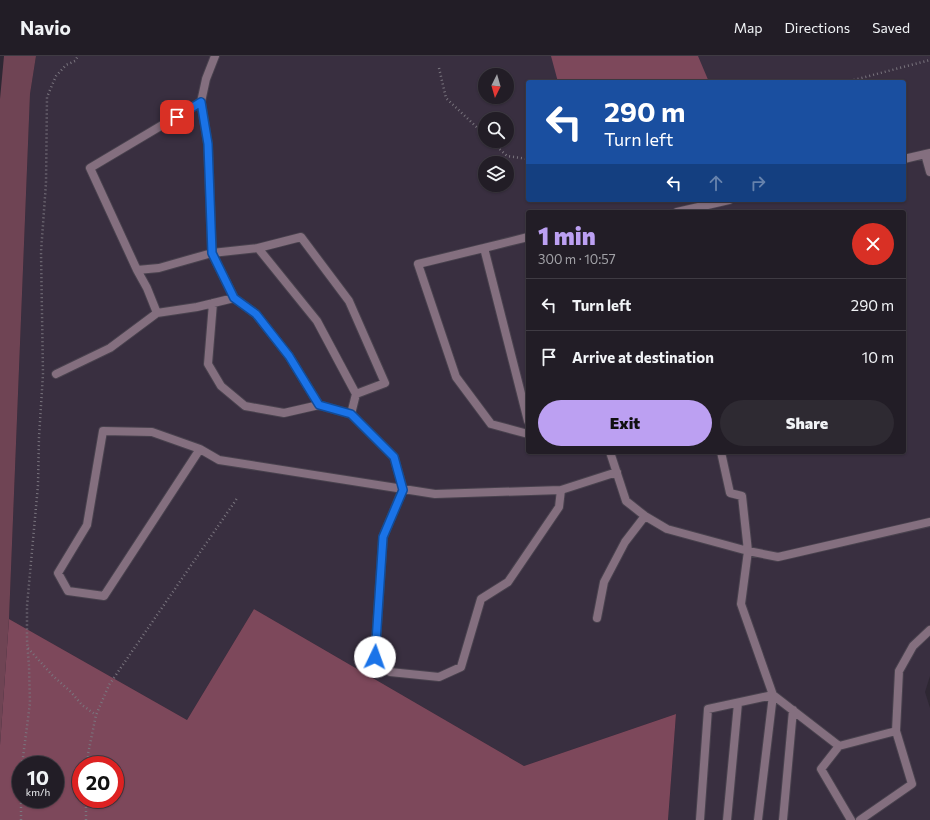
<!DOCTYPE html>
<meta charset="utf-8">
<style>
:root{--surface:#221d26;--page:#2e2a32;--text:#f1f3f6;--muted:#a2a2a7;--line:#3f3b43;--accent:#bca0f2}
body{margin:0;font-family:Commissioner,sans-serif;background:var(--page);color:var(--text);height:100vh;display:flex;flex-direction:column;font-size:15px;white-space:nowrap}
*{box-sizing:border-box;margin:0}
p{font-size:13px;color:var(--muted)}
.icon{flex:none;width:22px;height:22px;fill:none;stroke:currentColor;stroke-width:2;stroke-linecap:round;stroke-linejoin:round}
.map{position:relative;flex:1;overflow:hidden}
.sheet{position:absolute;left:526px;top:154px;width:380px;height:244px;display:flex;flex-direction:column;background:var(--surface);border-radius:4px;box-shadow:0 1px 3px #0004,0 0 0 1px var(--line)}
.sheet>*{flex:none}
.guide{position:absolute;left:526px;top:24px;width:380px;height:122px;border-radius:4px;box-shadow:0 1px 3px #0004,0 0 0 1px var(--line);background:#1a4fa0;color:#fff;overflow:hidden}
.needle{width:26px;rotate:185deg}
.controls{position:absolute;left:478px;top:12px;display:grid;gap:8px}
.controls a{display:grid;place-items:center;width:36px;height:36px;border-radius:50%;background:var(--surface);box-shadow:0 1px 3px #0004,0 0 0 1px var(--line);font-size:20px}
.speed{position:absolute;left:12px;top:700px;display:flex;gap:8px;font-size:20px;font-weight:700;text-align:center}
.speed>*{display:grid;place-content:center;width:52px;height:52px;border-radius:50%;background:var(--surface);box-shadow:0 1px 3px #0004,0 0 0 1px var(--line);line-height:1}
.speed small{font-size:10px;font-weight:400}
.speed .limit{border:6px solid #d22;background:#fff;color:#111}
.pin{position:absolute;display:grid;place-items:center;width:34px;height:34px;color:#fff;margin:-17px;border-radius:8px;box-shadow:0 2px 6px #0006}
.me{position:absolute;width:44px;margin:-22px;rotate:3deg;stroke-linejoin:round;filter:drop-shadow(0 0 3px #0008)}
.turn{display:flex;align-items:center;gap:14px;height:84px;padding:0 12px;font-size:18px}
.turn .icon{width:52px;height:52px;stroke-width:2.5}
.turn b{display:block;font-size:28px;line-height:34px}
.lanes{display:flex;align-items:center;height:38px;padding:0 12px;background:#0003;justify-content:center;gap:20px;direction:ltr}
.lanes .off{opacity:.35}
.round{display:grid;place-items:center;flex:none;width:42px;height:42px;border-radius:21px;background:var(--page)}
.summary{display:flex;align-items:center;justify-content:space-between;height:68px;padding:0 12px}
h1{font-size:24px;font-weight:800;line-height:30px;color:var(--accent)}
.button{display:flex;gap:8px;margin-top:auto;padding:8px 12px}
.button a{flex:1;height:46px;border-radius:24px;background:var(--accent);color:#111;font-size:16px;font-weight:800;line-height:46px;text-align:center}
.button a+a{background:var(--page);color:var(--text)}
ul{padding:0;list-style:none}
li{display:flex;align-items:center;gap:12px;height:52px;padding:0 12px;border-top:1px solid var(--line)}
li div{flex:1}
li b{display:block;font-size:15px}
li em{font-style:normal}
header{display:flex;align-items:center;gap:24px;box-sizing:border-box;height:56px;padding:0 20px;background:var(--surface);border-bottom:1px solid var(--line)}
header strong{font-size:19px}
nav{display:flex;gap:22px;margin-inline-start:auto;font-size:14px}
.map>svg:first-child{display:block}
.built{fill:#392f40;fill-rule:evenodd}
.green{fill:#6f4454}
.forest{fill:#7d485b;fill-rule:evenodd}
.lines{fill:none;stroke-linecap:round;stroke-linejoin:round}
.lane-casing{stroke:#49424e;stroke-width:10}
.path{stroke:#7a757e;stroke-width:2.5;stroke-dasharray:1 3;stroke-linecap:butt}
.lane{stroke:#846f7f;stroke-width:8}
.route-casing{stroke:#114b97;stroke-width:10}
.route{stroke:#1a73e8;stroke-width:7}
</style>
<header>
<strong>Navio</strong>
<nav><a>Map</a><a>Directions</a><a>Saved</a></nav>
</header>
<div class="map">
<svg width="930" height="764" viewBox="0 0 930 764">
<rect width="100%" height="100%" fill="#2e2733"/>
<!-- built -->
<path class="built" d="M 36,0 L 930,0 L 930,620 L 925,636 L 930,652 L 930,764 L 668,764 L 676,658 L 524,710 L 254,553 L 187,664 L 9,563 L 30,38 ZM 485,19 L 507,19 L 507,41 L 485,41 ZM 528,26 L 904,26 L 904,144 L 528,144 ZM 485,63 L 507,63 L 507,85 L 485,85 ZM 485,107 L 507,107 L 507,129 L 485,129 ZM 528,156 L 904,156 L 904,396 L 528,396 Z"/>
<!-- green -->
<path class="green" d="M 4,0 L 36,0 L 30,38 L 9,563 L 0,689 L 0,43 Z"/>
<!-- forest -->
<path class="forest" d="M 551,0 L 698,0 L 709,26 L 558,26 Z
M 254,553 L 524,710 L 676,658 L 668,764 L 0,764 L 0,689 L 9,563 L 187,664 ZM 21,709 L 55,709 L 55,743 L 21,743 ZM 81,709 L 115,709 L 115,743 L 81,743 Z"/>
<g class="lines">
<!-- lane casing -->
<g class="lane-casing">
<path id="lane" d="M 215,0 L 206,23 L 201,46 L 208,88 L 212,197 L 234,242
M 925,98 L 930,116
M 904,103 L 930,97
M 677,156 L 729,144
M 301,181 L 349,245 L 385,327 L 356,338 L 351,358 L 319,349 L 289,300 L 256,258 L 234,242 L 197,251 L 157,257 L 147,232 L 137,214 L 159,212 L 212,197 L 258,192 Z
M 258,192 L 317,265 L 356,338
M 484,192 L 528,181
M 137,214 L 90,112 L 201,46
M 213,247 L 208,308 L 221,330 L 245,350 L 284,357 L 319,349
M 56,318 L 110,292 L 157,257
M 351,358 L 394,401 L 403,433 L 383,481 L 375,601 L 390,616 L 439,621 L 461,611 L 481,543 L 508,526 L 559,451 L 561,434
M 528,365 L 484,192 L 418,208 L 456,321 L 491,368 L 528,378
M 200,393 L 104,540 L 68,535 L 58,517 L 87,469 L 103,375 L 152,376 L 200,393 L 219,404 L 435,438 L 561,434 L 617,416
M 610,396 L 626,445 L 645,460 L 667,473 L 748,495 L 778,501 L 930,466
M 721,396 L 730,437 L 742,440 L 748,495 L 741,548 L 773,639 L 839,690
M 597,562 L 604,526 L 625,486 L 645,460
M 896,675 L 899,615 L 913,590 L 930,574
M 700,764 L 708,653 L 773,639 L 758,764
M 727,764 L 738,647
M 783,764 L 793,654
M 851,764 L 821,713 L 839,690 L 896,675 L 912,728 L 860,764"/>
</g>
<!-- path -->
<path class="path" d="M 439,12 L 446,42 L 485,79
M 846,26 L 930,4
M 491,85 L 507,100 L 528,103
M 28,592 L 52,619 L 71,636 L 82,649 L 96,659
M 22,709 L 30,647 L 29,610 L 27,584 L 27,550 L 38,429 L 39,381 L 43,318 L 41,196 L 46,127 L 47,41 L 56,20 L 66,9 L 75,5 L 78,0
M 88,709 L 88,698 L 96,659 L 109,629 L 238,441
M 21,764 L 21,743
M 86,764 L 86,743"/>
<!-- lane -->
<use href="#lane" class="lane"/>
</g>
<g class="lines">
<!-- route casing -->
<g class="route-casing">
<path id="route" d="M 177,61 L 201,46 L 208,88 L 212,197 L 234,242 L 256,258 L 289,300 L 319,349 L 351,358 L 394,401 L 403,434 L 383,481 L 375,601"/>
</g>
<!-- route -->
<use href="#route" class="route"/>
</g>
</svg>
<div class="controls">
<a><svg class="needle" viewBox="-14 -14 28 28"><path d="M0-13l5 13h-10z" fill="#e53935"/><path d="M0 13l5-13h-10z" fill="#a2a2a7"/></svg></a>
<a><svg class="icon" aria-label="search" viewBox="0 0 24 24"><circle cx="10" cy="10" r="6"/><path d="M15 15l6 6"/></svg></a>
<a><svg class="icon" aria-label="layers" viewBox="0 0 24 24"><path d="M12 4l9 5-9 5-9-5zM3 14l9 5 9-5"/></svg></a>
</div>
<div class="speed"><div>10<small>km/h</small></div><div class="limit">20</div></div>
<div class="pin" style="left:177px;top:61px;background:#d93025"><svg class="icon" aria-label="arrive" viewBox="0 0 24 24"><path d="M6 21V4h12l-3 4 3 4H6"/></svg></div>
<svg class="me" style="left:375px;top:601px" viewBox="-20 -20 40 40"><circle r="19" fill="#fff"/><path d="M0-13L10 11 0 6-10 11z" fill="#1a73e8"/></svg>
<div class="guide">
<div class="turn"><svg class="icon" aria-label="left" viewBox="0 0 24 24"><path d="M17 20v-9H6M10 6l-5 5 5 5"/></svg><div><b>290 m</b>Turn left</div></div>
<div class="lanes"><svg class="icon" aria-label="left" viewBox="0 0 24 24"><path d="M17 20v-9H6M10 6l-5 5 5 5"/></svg><svg class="icon off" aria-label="ahead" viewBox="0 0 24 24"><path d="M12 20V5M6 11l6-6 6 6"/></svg><svg class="icon off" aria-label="right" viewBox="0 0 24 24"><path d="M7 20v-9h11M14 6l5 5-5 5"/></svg></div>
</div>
<section class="sheet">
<div class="summary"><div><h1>1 min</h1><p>300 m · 10:57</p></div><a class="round" style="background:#d93025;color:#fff"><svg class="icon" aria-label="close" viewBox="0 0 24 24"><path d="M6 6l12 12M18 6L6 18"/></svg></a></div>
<ul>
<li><svg class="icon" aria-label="left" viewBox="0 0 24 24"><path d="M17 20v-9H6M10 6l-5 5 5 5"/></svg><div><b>Turn left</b></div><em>290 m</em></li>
<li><svg class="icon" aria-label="arrive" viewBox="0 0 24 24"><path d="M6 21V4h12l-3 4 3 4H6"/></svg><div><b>Arrive at destination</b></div><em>10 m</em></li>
</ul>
<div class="button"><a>Exit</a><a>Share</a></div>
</section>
</div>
